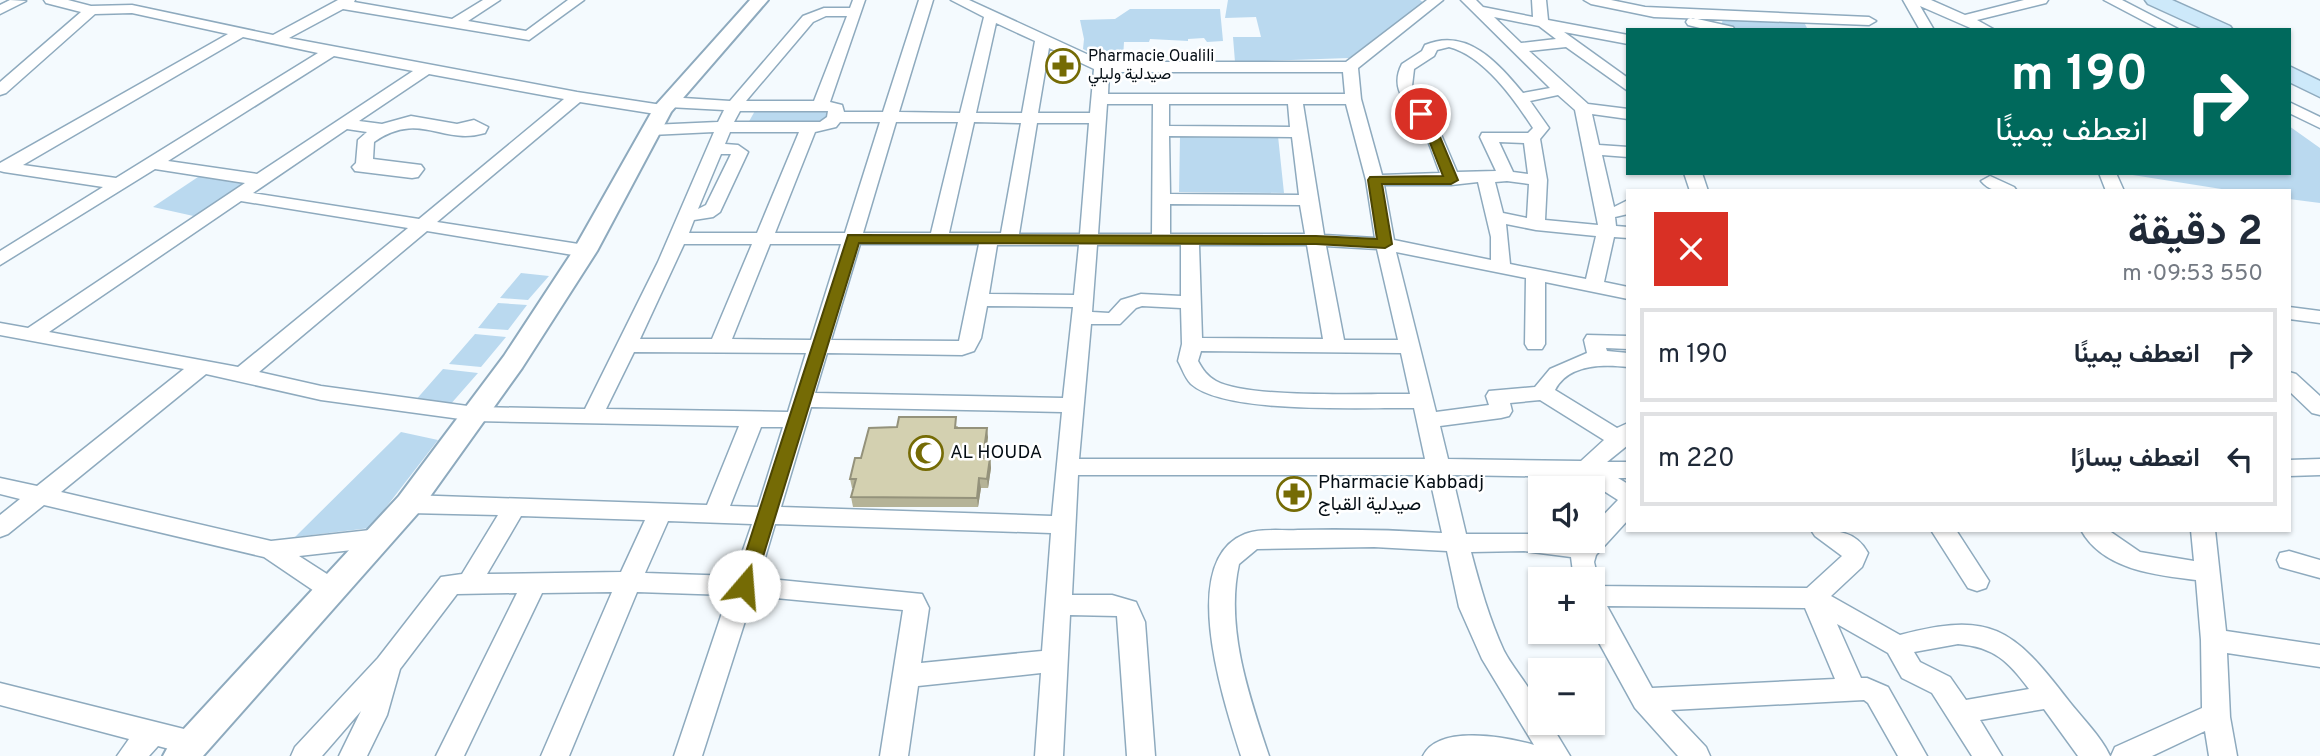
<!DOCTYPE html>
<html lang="ar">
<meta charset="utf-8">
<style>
:root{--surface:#fff;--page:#f2f2f3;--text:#1f2937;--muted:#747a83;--line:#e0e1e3}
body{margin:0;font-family:Overpass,Vazirmatn,sans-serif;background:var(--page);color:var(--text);direction:rtl;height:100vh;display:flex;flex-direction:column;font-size:26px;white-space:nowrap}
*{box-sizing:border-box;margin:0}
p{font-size:23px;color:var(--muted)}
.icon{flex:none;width:38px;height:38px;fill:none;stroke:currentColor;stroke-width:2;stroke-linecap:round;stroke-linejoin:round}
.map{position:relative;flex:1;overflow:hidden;direction:ltr}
.drawer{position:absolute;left:1626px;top:189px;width:665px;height:343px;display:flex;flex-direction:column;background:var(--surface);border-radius:0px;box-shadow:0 2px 5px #0004;direction:rtl}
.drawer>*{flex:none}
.hud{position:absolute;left:1626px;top:28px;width:665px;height:147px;border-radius:0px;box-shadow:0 2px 5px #0004;direction:rtl;background:#00695c;color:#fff;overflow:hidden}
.buttons{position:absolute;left:1528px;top:476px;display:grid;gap:14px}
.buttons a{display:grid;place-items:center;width:77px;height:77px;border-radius:0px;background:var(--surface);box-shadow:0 2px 5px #0004;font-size:35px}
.pin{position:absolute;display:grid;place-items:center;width:60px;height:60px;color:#fff;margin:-30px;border:4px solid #fff;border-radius:50%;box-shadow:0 2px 7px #0007}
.me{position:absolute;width:77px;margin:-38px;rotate:18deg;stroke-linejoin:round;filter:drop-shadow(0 0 5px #0008)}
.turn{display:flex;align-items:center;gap:24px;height:147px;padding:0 28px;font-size:32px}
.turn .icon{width:91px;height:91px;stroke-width:2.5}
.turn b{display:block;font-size:49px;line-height:60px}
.round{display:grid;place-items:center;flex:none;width:74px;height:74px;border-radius:0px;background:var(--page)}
.headline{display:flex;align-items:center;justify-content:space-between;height:119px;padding:0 28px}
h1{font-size:42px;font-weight:700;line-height:52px}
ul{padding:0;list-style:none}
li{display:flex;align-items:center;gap:21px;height:94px;margin:0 14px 10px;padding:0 14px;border:4px solid var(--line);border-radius:0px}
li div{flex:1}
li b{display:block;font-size:26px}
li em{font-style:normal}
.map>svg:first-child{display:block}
.green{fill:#bad9ef}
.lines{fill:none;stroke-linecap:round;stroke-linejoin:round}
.minor-casing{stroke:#8eaabe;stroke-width:3}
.tertiary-casing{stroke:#8eaabe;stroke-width:4}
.secondary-casing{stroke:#8eaabe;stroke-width:3}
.minor{fill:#fff;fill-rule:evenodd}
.tertiary{fill:#fff;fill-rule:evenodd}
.secondary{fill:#cde9fa;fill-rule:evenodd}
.wall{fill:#b5b397}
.shaded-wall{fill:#94927b}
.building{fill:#d3d0b0;stroke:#94927b;stroke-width:2}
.route{fill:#756b05;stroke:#4c4603;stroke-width:2}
.labels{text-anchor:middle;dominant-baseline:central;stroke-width:5;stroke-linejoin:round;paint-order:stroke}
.far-poi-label{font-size:16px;fill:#040d14;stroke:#fff;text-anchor:start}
.poi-label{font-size:19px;fill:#040d14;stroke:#fff;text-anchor:start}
</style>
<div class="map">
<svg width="2320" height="756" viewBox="0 0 2320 756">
<rect width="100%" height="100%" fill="#f4fafe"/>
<!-- green -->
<path class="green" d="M 1228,0 L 1420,0 L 1424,3 L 1349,58 L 1235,62 L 1233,37 L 1261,37 L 1256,17 L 1225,18 Z
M 1130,9 L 1220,9 L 1223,41 L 1207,42 L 1204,38 L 1188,39 L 1188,41 L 1150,39 L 1149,42 L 1124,42 L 1123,59 L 1109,62 L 1083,49 L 1084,39 L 1080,20 L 1115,19 Z
M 1723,19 L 1804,22 L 1808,30 L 1736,30 L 1721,26 Z
M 830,108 L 824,124 L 747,125 L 756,109 Z
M 2289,126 L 2320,148 L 2320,203 L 2289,199 L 2289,191 L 2234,191 L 2120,173 L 2289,173 Z
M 1180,136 L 1278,136 L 1284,193 L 1179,192 Z
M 201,175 L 247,184 L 198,217 L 153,207 Z
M 521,273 L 549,276 L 528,300 L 500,298 Z
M 498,303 L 527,305 L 508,330 L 478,328 Z
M 475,334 L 506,337 L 481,367 L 449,364 Z
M 443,369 L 478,373 L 449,406 L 414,402 Z
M 401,432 L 438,440 L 370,528 L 295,537 Z"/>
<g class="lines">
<!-- minor casing -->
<g class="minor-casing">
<path id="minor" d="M 10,0 L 26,1 L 0,14 L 0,5 Z
M 44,0 L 68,0 L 91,6 L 132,5 L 273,35 L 338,0 L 355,0 L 354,2 L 452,19 L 483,0 L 500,0 L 468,21 L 526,31 L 568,0 L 584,0 L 529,40 L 343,9 L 289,38 L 577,92 L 662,105 L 660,102 L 662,99 L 668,97 L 730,101 L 803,16 L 824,8 L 850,8 L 853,0 L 865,0 L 830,102 L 842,105 L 844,112 L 883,112 L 919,0 L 933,0 L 899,112 L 960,113 L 984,17 L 951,0 L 969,0 L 1104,62 L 1346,62 L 1427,0 L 1443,0 L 1358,68 L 1361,99 L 1382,175 L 1440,173 C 1434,158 1429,141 1422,127 C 1410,105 1388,91 1402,64 L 1422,51 L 1425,45 C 1467,27 1498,63 1523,93 L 1550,88 L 1461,0 L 1476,0 L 1483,7 L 1533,17 L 1532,0 L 1546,0 L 1548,20 L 1628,35 L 1628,44 L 1564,32 L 1628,78 L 1628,91 L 1566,47 L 1529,51 L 1588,104 L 1628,109 L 1628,119 L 1592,114 L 1599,145 L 1628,147 L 1628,157 L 1602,155 L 1614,207 L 1628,200 L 1628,214 L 1615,217 L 1616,226 L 1628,227 L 1628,238 L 1614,237 L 1604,282 L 1628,287 L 1628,299 L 1545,282 L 1545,344 L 1542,349 L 1528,349 L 1525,344 L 1526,278 L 1396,252 L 1436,412 L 1489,405 L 1486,396 L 1489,391 L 1535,387 L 1550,369 L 1587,353 L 1584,340 L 1587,335 L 1628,336 L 1628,349 L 1606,348 L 1607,351 L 1628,353 L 1628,367 C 1603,364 1568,364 1555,390 L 1617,428 L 1628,423 L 1628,445 L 1607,462 L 1628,462 L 1628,478 L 1618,478 L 1628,484 L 1628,520 L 1596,555 L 1594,562 L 1598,579 L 1593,586 L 1807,588 L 1842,556 L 1815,536 L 1811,530 C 1834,530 1856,530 1868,553 L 1862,567 L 1831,596 L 1900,635 C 1990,611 2013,628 2068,700 C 2081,717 2101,736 2110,756 L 2078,756 L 2044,709 L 1980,720 L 2002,756 L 1972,756 L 1932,693 L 1902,678 L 1888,653 L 1837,624 L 1861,678 L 1867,678 L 1888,687 L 1927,756 L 1898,756 L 1868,703 L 1864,700 L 1671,710 L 1706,747 L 1710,756 L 1678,756 L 1635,708 L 1592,630 L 1592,579 L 1574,579 L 1571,557 L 1524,551 L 1471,552 C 1480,586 1489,618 1504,651 C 1517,676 1540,694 1540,723 L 1550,723 L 1570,756 L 1423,756 C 1438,724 1507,737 1534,745 L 1482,659 L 1459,607 L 1447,551 L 1374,547 L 1257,549 L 1239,564 C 1225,627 1249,696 1269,756 L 1241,756 C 1225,705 1176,561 1245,534 C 1261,528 1281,531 1298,530 C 1346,529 1394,530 1442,533 L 1429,475 L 1078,475 L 1072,595 L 1112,595 L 1136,602 L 1145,622 L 1155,756 L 1127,756 L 1117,616 L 1070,615 L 1063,756 L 1035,756 L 1041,673 L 918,686 L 908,756 L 880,756 L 903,610 L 753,596 L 702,756 L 674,756 L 728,595 L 637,592 L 569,756 L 541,756 L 612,592 L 542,593 L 464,756 L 436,756 L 517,593 L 457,594 L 400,669 L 387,715 L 367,756 L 339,756 L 361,711 L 322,756 L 291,756 L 295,747 L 378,658 L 441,577 L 462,574 L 498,515 L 409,513 L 401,510 L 397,504 L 401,498 L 409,495 L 707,505 L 739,426 L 475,421 L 321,400 L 206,374 L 61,492 L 271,541 L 379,529 L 387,532 L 391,538 L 387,544 L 379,547 L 299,556 L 341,583 L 344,590 L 341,597 L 332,600 L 323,597 L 264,557 L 44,505 L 8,534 L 0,537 L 0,515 L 20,499 L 0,494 L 0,478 L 37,486 L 184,369 L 0,335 L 0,323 L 28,328 L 245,183 L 155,169 L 0,265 L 0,251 L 103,187 L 4,172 L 0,171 L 0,163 L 228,34 L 132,13 L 95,14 L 6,93 L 0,95 L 0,82 L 81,12 L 46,3 ZM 826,16 L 847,16 L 814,101 L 746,101 L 813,22 ZM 1494,17 L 1539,26 L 1556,39 L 1521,43 ZM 996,23 L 1035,41 L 1022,113 L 976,113 ZM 243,37 L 318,53 L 116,178 L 23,165 ZM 1449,47 C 1484,56 1514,99 1533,128 L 1528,133 L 1482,133 L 1480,137 L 1496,171 L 1457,172 L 1437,125 L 1418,99 L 1412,86 L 1414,69 L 1434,56 L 1437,50 ZM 1049,48 L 1094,69 L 1090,113 L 1038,113 ZM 334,56 L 413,71 L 257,174 L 168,161 ZM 1109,72 L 1343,72 L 1345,94 L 1108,94 ZM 429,74 L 564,99 L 419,219 L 253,193 L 347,129 L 367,132 L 358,140 L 356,163 L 352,167 L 355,171 L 412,178 L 418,177 L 424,169 L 421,165 L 373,159 L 374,142 C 420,110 442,146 485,133 L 488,127 L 474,120 L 457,124 L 411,116 L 382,124 L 359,121 ZM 1558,95 L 1575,110 L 1598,225 L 1545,220 L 1547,180 L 1540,139 L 1549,128 L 1530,101 ZM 580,102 L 662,115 L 668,113 L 670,110 L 668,107 L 724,110 L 718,122 L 651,125 L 643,130 L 651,135 L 714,132 L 658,262 L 585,409 L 475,407 L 321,386 L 259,372 L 427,231 L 585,257 L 592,255 L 594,251 L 585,245 L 437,222 ZM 1107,104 L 1153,104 L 1152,234 L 1098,234 ZM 1169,104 L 1288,104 L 1290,127 L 1169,126 ZM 1303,104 L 1346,104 L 1366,180 L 1375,238 L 1324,235 ZM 740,111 L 828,111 L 827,117 L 820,122 L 734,122 ZM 840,122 L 880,122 L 845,233 L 775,233 L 815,132 L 836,127 ZM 896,122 L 958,122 L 931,233 L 863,233 ZM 974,122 L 1021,123 L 1001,233 L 949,233 ZM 1037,123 L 1089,123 L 1080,234 L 1019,234 ZM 730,132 L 799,132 L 757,233 L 689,233 L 694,220 L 713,217 L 720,212 L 748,152 L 738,145 L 725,144 ZM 1169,136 L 1292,137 L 1299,195 L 1170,194 ZM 1499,142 L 1524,143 L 1528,174 L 1513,172 ZM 721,154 L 731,154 L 706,205 L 698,209 ZM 1507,181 L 1529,184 L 1527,218 L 1503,213 L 1495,182 ZM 1478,182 L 1491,237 L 1491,260 L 1394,240 L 1384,185 L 1451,185 ZM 241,201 L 408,228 L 238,367 L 49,332 ZM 1170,204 L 1300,205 L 1305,234 L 1170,234 ZM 1506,224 L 1536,230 L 1596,236 L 1586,279 L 1510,264 ZM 684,244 L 752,244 L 712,339 L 640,339 ZM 770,244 L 841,244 L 811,340 L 732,339 ZM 860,244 L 979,244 L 959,341 L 831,340 ZM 997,245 L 1079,245 L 1074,295 L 989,294 ZM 1097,245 L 1181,245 L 1181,296 L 1141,294 L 1121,300 L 1109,313 L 1092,312 ZM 1199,245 L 1307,245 L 1323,339 L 1202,338 ZM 1326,246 L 1377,249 L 1398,340 L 1344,340 ZM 987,306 L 1073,307 L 1063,398 L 815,393 L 827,353 L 962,355 L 974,351 L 981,338 ZM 1142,306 L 1181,308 L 1182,344 L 1178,361 C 1182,368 1185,378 1191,384 C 1226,415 1364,407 1414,408 L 1425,459 L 1079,459 L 1091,324 L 1120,324 L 1136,308 ZM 1201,351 L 1401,353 L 1410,394 C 1367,393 1250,399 1216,381 C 1207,376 1203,370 1198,361 ZM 634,352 L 806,353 L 788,412 L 606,409 ZM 1540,400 L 1604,440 L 1581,461 L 1448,459 L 1440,426 L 1501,418 L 1509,416 L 1512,411 L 1510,403 ZM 811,407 L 1062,412 L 1052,516 L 781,507 ZM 761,427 L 783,427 L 758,507 L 730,506 ZM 1452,475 L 1582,477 L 1618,500 L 1592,527 L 1592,541 L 1540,541 L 1540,534 L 1466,534 ZM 521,516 L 645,520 L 621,572 L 487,574 ZM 668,521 L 752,524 L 734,576 L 645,573 ZM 775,524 L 1051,533 L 1042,651 L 921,663 L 929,608 L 922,594 L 759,578 ZM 1607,606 L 1805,608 L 1835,679 L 1652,688 ZM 1958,644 C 1994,647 2008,661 2029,689 L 1966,700 L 1950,677 L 1920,662 L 1914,652 Z
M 1584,0 L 1611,0 L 1645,7 L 1869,17 L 1876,21 L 1869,25 L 1654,17 L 1591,4 Z
M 1903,0 L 1931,0 L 1965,15 L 2024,0 L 2048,0 L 2046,3 L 1977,20 L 1995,30 L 1975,30 L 1920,6 L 1934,30 L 1920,30 Z
M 2104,0 L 2122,0 L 2180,30 L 2161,30 Z
M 1693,18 L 1733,27 L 1735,30 L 1708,30 L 1688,25 L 1686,22 L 1688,19 Z
M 2289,102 L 2320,117 L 2320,128 L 2289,113 Z
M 1684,173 L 1702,173 L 1708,191 L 1690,191 Z
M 2099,173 L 2116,173 L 2124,191 L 2106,191 Z
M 1990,176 L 2014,187 L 2017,191 C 2003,191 1991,193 1981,181 Z
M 2289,307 L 2320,311 L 2320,323 L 2289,319 Z
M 2289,372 L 2296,374 L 2320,396 L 2320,415 L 2312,413 L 2289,391 Z
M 2320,459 L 2320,475 L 2289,476 L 2289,460 Z
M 1931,530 L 1956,530 L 1989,581 L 1986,588 L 1977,591 L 1968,588 Z
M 2081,530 L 2108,530 L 2140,552 L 2194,561 L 2191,530 L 2215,530 L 2226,631 L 2320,645 L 2320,667 L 2227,653 L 2230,717 L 2237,756 L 2209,756 L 2205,731 L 2152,756 L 2111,756 L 2115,747 L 2202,708 L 2201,640 L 2196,580 C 2156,575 2103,570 2081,530 Z
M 2289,551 L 2320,560 L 2320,578 L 2280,567 L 2277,560 L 2280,553 Z
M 0,683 L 192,731 L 202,734 L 206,743 L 202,752 L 192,755 L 158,746 L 149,756 L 117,756 L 129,739 L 0,705 Z"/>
</g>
<!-- tertiary casing -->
<g class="tertiary-casing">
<path id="tertiary" d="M 750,0 L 768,0 L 671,112 L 597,251 L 522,368 L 419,512 L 203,756 L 163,756 L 169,745 L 399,496 L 504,356 L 573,251 L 655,106 Z"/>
</g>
<!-- secondary casing -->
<g class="secondary-casing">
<path id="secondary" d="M 2145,0 L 2172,0 L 2230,26 L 2233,30 L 2205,30 L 2148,4 Z
M 2289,66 L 2320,81 L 2320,97 L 2289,82 Z"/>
</g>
<!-- minor -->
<use href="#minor" class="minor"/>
<!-- tertiary -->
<use href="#tertiary" class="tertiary"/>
<!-- secondary -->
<use href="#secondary" class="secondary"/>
</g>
<!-- wall -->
<path class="wall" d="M 958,426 L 957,428 L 988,437 L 985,458 L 990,458 L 991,468 L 988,488 L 981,488 L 978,507 L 853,507 L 851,497 L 854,488 L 852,488 L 850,479 L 861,458 L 897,427 Z"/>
<!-- shaded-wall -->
<path class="shaded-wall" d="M 987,428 L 988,437 L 984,468 L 983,458 Z
M 990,458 L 991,468 L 988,488 L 987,479 Z
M 979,478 L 981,488 L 978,507 L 977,498 Z"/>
<!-- building -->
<path class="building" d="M 899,417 L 956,417 L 955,428 L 987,428 L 983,458 L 990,458 L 987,479 L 979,478 L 977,498 L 851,497 L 856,479 L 850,479 L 855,458 L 861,458 L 869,428 L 897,427 Z"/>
<!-- route -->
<path class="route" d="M 1421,110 L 1425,111 L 1435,125 L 1458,180 L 1451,184 L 1382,184 L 1392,244 L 1385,248 L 1316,244 L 859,243 L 754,586 L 751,591 L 744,593 L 738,591 L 735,586 L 848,235 L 1316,236 L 1377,239 L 1368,180 L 1370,177 L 1443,176 L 1423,125 L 1415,114 Z"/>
<!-- icons -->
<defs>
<g id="pharmacy-ring" transform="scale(1.75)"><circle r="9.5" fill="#fff" stroke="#756b05" stroke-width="1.5"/><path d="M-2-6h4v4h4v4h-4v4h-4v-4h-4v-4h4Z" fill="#756b05"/></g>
<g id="mosque-ring" transform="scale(1.75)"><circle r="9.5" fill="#fff" stroke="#756b05" stroke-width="1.5"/><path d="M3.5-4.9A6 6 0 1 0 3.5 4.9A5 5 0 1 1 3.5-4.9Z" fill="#756b05"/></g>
</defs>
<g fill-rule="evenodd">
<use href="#pharmacy-ring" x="1063" y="66"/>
<use href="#mosque-ring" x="926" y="453"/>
<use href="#pharmacy-ring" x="1294" y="494"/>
</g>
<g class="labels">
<!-- far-poi labels -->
<g class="far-poi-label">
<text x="1088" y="57">Pharmacie Oualili<tspan x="1088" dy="18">صيدلية وليلي</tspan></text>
</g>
<!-- poi labels -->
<g class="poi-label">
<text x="950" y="453">AL HOUDA</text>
<text x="1318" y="483">Pharmacie Kabbadj<tspan x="1318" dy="22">صيدلية القباج</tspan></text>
</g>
</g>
</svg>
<div class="buttons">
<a><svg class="icon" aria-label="sound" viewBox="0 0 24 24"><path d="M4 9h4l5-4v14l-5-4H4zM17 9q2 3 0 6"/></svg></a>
<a>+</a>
<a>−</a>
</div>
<div class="pin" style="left:1421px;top:114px;background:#d93025"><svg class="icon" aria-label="arrive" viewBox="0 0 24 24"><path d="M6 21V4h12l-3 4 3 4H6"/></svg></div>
<svg class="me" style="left:744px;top:586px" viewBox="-20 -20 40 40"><circle r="19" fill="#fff"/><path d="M0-13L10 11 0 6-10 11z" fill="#756b05"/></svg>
<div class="hud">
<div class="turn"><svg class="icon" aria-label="right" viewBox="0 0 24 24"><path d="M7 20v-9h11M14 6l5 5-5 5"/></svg><div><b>190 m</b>انعطف يمينًا</div></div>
</div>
<section class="drawer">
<div class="headline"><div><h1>2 دقيقة</h1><p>550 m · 09:53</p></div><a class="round" style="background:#d93025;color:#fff"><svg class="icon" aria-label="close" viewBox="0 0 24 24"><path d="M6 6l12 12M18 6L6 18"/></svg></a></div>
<ul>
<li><svg class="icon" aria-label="right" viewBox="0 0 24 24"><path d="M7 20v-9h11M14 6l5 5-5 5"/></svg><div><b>انعطف يمينًا</b></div><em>190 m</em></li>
<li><svg class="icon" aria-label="left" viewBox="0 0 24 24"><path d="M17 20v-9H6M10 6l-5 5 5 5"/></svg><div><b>انعطف يسارًا</b></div><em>220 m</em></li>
</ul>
</section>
</div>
